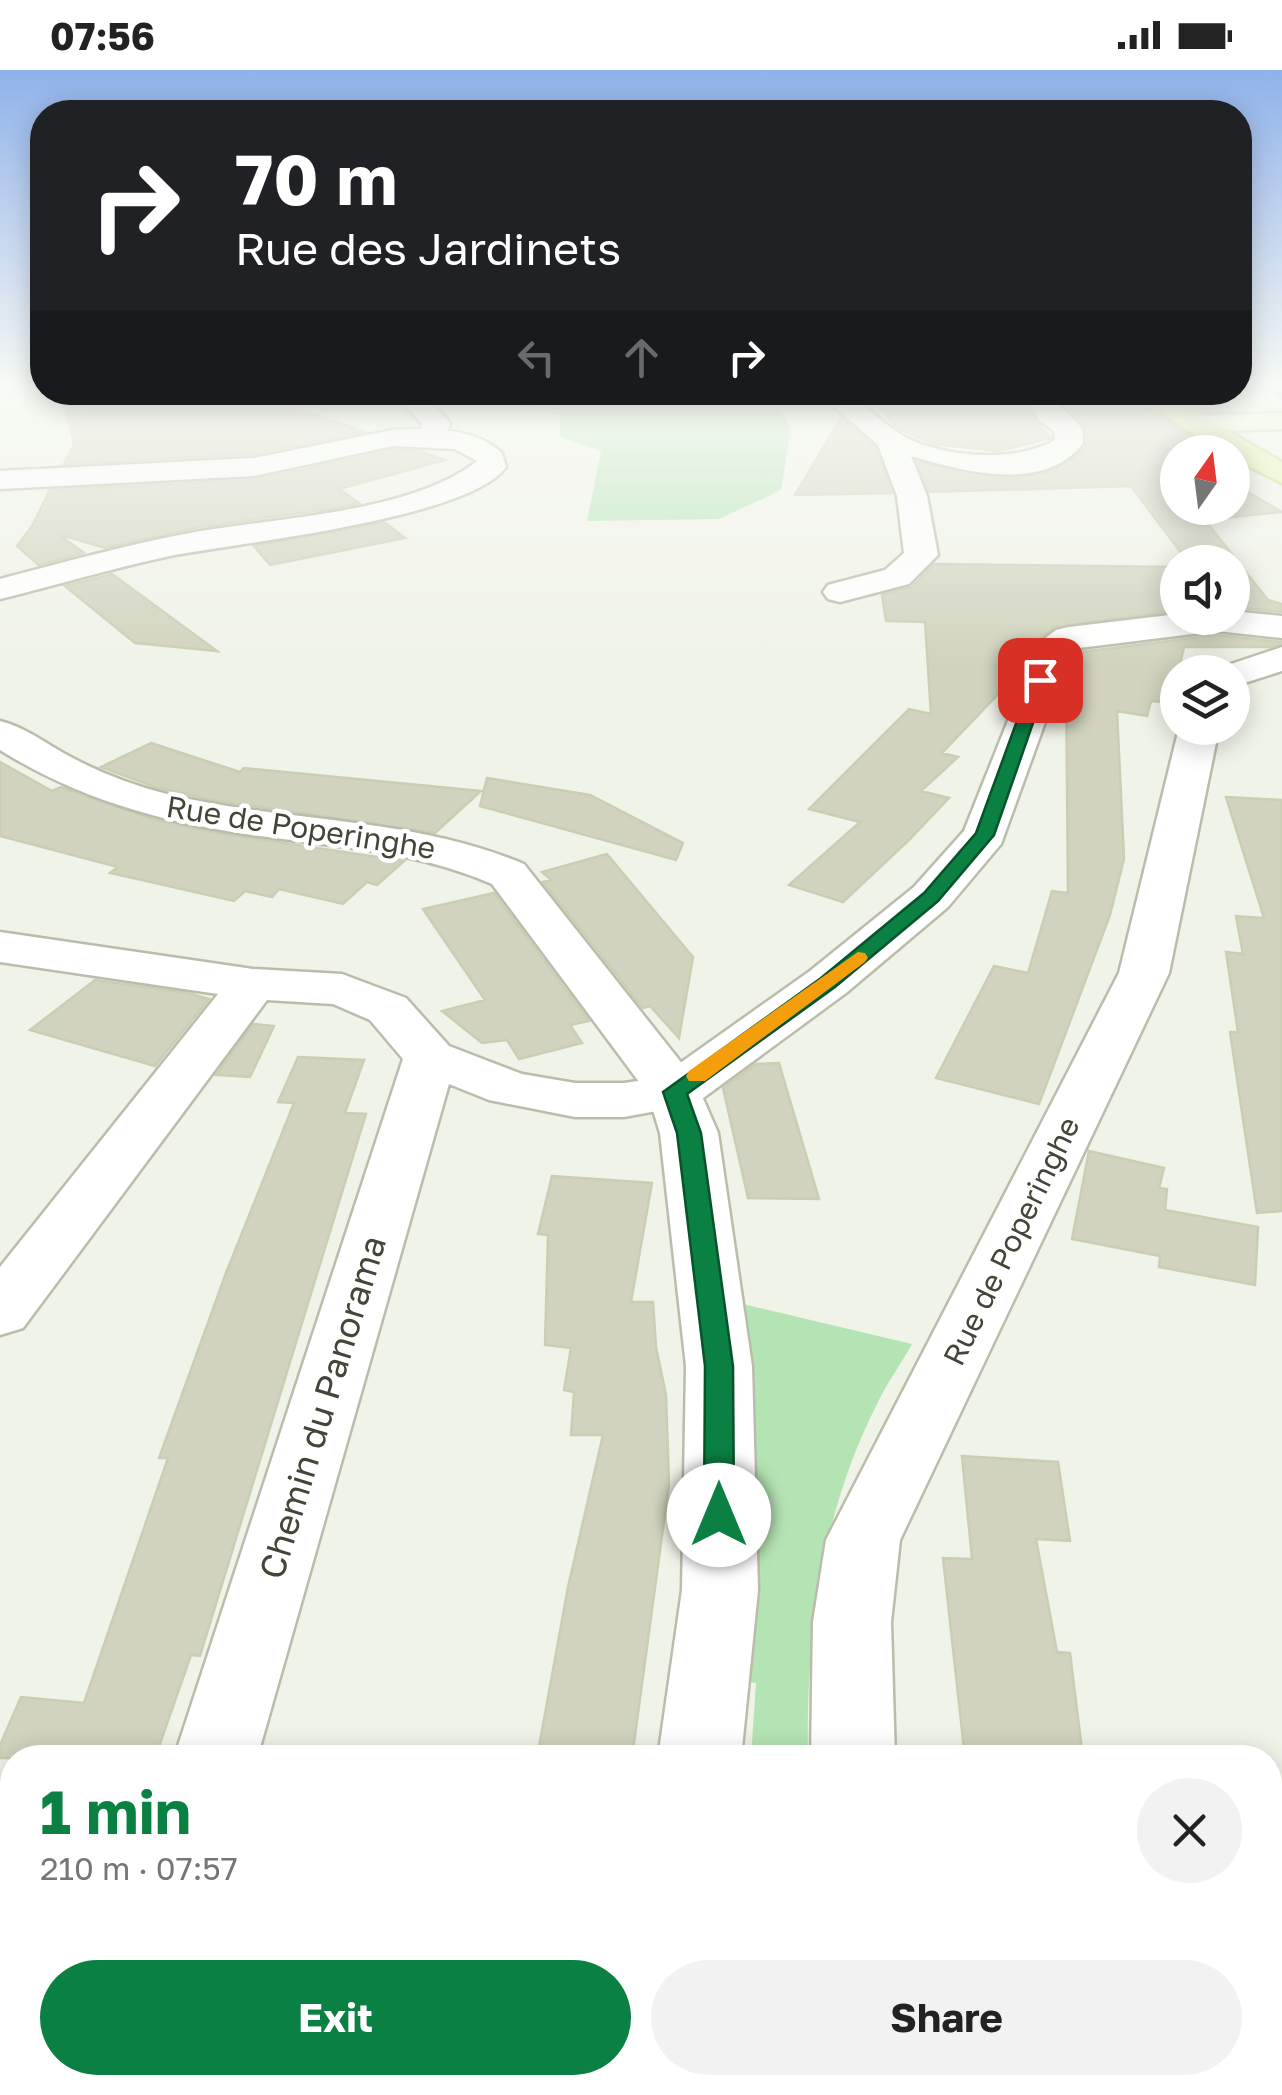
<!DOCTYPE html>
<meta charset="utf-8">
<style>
:root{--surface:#fff;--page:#f2f2f2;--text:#222;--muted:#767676;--accent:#0b8043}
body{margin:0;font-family:"Golos Text",sans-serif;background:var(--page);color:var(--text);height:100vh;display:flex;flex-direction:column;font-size:38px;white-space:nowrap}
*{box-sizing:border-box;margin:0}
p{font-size:32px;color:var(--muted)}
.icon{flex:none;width:55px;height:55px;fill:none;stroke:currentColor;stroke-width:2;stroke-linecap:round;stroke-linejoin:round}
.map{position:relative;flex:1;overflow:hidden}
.drawer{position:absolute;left:0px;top:1675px;width:1282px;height:350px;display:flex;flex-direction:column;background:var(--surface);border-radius:40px 40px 0 0;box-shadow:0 5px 25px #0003}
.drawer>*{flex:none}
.top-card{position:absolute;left:30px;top:30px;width:1222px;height:305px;border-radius:40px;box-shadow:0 5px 25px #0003;background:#202124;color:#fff;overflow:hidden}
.needle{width:65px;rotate:14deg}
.controls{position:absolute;left:1160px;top:365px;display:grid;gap:20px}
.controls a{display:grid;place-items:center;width:90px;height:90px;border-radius:50%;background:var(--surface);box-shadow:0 5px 25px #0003;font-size:50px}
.pin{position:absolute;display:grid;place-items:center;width:85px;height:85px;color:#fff;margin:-42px;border-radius:20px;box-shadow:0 5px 15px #0006}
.me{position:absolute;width:110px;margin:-55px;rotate:0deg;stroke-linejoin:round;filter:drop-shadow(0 0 8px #0008)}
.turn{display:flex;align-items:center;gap:35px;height:210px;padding:0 40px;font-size:45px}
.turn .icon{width:130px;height:130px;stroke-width:2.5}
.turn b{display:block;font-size:70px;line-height:85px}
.lanes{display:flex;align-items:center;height:95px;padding:0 40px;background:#0003;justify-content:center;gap:50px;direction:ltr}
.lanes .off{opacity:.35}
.round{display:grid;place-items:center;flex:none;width:105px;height:105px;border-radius:52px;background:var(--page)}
.summary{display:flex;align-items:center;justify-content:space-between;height:170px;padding:0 40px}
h1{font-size:60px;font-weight:700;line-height:75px;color:var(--accent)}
.action{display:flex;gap:20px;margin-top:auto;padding:20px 40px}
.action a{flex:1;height:115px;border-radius:60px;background:var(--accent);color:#fff;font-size:40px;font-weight:700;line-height:115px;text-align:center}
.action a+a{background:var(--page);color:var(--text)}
.status{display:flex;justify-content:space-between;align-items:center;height:70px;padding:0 50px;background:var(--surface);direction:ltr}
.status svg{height:28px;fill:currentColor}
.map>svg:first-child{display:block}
.green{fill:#b5e4b4}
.building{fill:#d1d3be;stroke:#caceb2;stroke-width:2.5}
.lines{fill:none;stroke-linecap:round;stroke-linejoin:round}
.minor-casing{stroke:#babdab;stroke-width:5}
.tertiary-casing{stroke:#babdab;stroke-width:5}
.secondary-casing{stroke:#bdc997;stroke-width:5}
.primary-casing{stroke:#c3da6e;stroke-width:5}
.minor{fill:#fff;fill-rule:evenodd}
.tertiary{fill:#fff;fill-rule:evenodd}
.secondary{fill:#edfaca;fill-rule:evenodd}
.primary{fill:#e1f69d;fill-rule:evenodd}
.rail-casing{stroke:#969696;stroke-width:6}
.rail{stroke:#fff;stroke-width:4;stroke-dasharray:12;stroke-linecap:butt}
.route{fill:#0b8043;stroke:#07532c;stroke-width:2.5}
.slow{fill:#f59e0b}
.labels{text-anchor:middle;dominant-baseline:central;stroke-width:9;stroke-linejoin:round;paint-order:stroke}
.street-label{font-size:30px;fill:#444537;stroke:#fff}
.near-street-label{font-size:35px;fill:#444537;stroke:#fff}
</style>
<div class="status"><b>07:56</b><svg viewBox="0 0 49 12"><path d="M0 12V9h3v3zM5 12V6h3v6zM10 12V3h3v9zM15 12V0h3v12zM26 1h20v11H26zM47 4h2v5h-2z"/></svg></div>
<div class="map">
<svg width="1282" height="2025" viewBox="0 0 1282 2025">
<rect width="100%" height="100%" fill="#f0f3e8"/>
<!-- green -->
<path class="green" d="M 516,322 L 772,323 L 791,359 L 781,420 L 719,449 L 587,451 L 601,381 L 560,367 L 561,339 L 515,336 Z
M 734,1232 L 912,1274 C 901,1294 887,1313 877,1334 C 821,1444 806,1566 808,1687 L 751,1687 L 756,1613 L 732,1610 Z"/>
<!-- building -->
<path class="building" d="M 204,322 L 250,322 L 365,362 L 254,384 L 64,394 L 74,374 L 66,336 L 191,337 Z
M 862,322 L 997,322 L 1014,334 L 1027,333 L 1036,353 L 1051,368 L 998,381 L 933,374 L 899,359 Z
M 1167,322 L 1200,322 L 1233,341 L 1202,342 Z
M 1125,326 L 1218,382 L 1178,382 L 1178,438 L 1232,438 L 1232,413 L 1282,442 L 1205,450 L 1268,530 L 1282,534 L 1282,542 L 1232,537 L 1232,492 L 1188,492 L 1131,416 L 929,422 L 917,392 L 1002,408 L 1049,402 L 1070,391 L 1087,373 L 1085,355 L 1063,333 Z
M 841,348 L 875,377 L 892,423 L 795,425 Z
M 393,380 L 420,381 L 445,390 L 339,419 L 359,433 L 342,437 L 194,458 L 105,478 L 58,464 L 84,483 L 39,495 L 17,476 L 32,456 L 50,420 L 254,410 Z
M 384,452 L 405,468 L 270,495 L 254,476 Z
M 934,494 L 1178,497 L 1178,540 L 1054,557 L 1036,572 L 1026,595 L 942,683 L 958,687 L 921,721 L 949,728 L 910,769 L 843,832 L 789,815 L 860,752 L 809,739 L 909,639 L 931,644 L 925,552 L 886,551 L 882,525 L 912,517 Z
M 112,504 L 217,581 L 135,573 L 65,516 Z
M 1217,565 L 1282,572 L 1282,574 L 1269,577 L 1184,577 L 1171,633 L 1151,631 L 1147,646 L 1117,641 L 1124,789 L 1110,845 L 1039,1034 L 936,1008 L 994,896 L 1028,903 L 1052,821 L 1068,823 L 1066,606 L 1072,588 L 1081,582 Z
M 151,673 L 240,702 L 244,698 L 481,721 L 435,763 L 212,730 L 155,717 L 101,697 Z
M 0,692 L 52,721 L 61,717 L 152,749 L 218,763 L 404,791 L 377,815 L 367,812 L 343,834 L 279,819 L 272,827 L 245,821 L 234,831 L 110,803 L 118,797 L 0,766 Z
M 487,708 L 590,725 L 683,773 L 676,790 L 480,736 Z
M 1226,727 L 1282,730 L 1282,1141 L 1257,1143 L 1230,962 L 1238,962 L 1226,882 L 1243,884 L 1236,846 L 1264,848 Z
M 607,784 L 693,887 L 679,968 L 650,936 L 643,938 L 543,812 L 551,810 L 542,802 Z
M 494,823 L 589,951 L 570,955 L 582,973 L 519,989 L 507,970 L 482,973 L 442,941 L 485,930 L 423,839 Z
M 95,910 L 188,923 L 209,929 L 155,996 L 30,960 Z
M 253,954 L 274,956 L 250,1007 L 216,1005 Z
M 298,987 L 364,990 L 345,1043 L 366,1044 L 200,1586 L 191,1585 L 155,1688 L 0,1688 L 0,1675 L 21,1627 L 84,1633 L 168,1388 L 159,1388 L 226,1203 L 294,1033 L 278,1032 Z
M 779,993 L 819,1129 L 748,1128 L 723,1018 L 756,994 Z
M 1089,1081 L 1164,1098 L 1159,1118 L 1167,1119 L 1165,1140 L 1258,1157 L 1255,1215 L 1159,1197 L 1160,1186 L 1072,1169 Z
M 552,1106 L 652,1113 L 631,1232 L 653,1232 L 656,1277 L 666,1325 L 669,1414 L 632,1688 L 537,1688 L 568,1517 L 603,1365 L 571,1365 L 574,1322 L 564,1320 L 571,1278 L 545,1275 L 548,1165 L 538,1164 Z
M 962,1386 L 1058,1392 L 1070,1471 L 1036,1469 L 1057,1582 L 1070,1583 L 1083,1688 L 965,1688 L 943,1488 L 972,1489 Z"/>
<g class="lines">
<!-- minor casing -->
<g class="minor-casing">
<path id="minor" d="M 394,322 L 422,322 L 450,353 L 444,374 L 424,374 L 420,368 L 422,354 Z
M 817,322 C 864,322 862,338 897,362 C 935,388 1016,394 1055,370 L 1054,361 L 1039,351 L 1030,331 L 1034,325 L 1070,322 L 1057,333 L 1082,358 L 1083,373 C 1046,424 961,401 911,386 L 927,426 L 938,485 L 909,514 L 840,532 L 828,529 L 823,522 L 828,515 L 885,500 L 904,483 L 897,426 L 878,375 Z
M 1232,541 L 1282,546 L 1282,568 L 1217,561 L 1079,578 L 1069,586 L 1001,774 L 948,837 L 846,923 L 695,1034 L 624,1047 L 575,1047 L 489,1030 L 449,1014 L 257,1688 L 174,1688 L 403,989 L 370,950 L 333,934 L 267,930 L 23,1258 L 0,1265 L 0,1197 L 218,924 L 0,892 L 0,862 L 253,899 L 342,904 L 406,928 L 449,976 L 522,1004 L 575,1013 L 624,1013 L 659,1008 L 810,901 L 914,817 L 964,761 L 1039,573 L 1056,560 L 1069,557 L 1178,544 L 1178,548 L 1232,548 Z
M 67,2012 L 163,2012 L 160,2025 L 62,2025 Z"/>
</g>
<!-- tertiary casing -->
<g class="tertiary-casing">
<path id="tertiary" d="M 393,360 C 429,358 474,357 502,383 L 506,397 C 469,449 237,473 170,486 C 113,498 57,515 0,529 L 0,509 C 65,492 129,474 195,462 C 275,448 415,442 477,391 L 455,379 L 393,376 L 254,406 L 0,419 L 0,401 L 254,388 Z
M 1282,577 L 1282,601 L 1232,617 L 1232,602 L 1215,602 L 1219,598 Z
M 0,651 C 25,657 45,673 67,685 C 98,702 132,715 167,724 C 286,753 409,746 524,794 L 695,1010 L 718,1063 L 752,1296 L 758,1520 L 741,1688 L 658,1688 L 682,1520 L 686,1296 L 660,1063 L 648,1024 L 492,814 C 414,780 335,777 252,765 C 161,752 79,729 0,680 Z
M 1179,658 L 1219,658 L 1169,903 L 900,1470 L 891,1552 L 895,1688 L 811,1688 L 813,1552 L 826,1470 L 1119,903 Z"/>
</g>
<!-- secondary casing -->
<g class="secondary-casing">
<path id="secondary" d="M 1282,343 L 1282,359 L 1192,362 L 1178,354 L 1192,346 Z"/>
</g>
<!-- primary casing -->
<g class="primary-casing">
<path id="primary" d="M 1126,322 L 1159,322 L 1282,392 L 1282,413 L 1232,388 L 1232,382 L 1224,382 Z"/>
</g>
<!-- minor -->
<use href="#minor" class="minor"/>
<!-- tertiary -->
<use href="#tertiary" class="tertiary"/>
<!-- secondary -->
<use href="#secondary" class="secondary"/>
<!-- primary -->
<use href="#primary" class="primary"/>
<!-- rail casing -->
<g class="rail-casing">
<path id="rail" d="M 1262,314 L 1282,326"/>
</g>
<!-- rail -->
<use href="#rail" class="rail"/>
</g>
<!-- sky -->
<linearGradient id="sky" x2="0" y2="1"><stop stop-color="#8fb2e9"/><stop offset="0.53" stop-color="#f8faf5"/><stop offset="1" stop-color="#f8faf5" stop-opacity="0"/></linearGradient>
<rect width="1282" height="597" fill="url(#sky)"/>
<!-- route -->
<path class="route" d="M 1040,606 L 1048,610 L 994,765 L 938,831 L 835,917 L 687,1024 L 701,1063 L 733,1296 L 734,1445 L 730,1454 L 719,1457 L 709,1454 L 704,1445 L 705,1296 L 677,1063 L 663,1022 L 821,908 L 924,823 L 976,763 L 1032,610 Z"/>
<!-- slow -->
<path class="slow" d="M 858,882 L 865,883 L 868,888 L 865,892 L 705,1011 L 689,1011 L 686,1006 L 689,1001 Z"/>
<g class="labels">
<!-- street labels -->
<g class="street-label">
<text transform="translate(301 757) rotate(9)">Rue de Poperinghe</text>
<text transform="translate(1011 1171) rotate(-64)">Rue de Poperinghe</text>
</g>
<!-- near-street labels -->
<g class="near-street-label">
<text transform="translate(322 1337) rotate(-73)">Chemin du Panorama</text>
</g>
</g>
</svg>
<div class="controls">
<a><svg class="needle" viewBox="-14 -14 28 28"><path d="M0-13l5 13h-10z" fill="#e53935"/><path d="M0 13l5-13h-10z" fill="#767676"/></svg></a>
<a><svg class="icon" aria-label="sound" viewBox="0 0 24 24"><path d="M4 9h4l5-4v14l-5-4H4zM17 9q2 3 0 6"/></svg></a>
<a><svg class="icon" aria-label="layers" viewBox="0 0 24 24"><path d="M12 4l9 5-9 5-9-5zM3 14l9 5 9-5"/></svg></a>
</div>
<div class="pin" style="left:1040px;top:610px;background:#d93025"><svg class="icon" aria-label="arrive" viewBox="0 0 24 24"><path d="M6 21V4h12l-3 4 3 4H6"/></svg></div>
<svg class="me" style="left:719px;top:1445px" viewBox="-20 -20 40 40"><circle r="19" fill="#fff"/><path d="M0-13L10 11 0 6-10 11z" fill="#0b8043"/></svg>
<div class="top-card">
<div class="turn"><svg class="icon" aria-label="right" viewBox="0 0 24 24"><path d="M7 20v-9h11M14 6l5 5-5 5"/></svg><div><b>70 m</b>Rue des Jardinets</div></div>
<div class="lanes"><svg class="icon off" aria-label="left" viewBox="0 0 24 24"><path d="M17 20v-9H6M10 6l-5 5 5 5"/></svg><svg class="icon off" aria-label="ahead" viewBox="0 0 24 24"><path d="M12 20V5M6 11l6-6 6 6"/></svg><svg class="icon" aria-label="right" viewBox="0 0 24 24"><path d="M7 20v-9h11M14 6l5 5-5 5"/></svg></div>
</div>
<section class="drawer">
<div class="summary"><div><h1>1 min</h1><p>210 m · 07:57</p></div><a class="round"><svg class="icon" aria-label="close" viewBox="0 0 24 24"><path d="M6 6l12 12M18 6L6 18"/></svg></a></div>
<div class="action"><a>Exit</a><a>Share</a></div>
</section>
</div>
